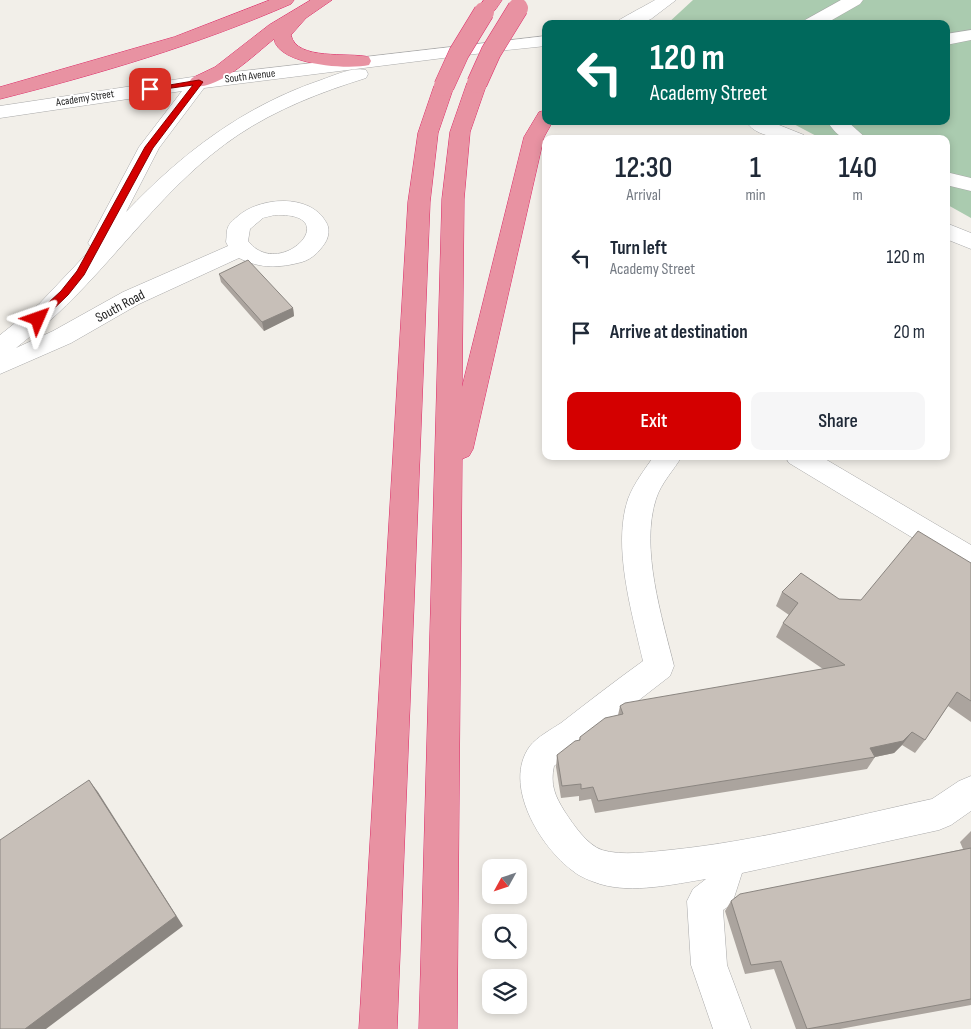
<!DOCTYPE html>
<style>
:root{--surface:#fff;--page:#f6f6f7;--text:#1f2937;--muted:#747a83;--accent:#d40000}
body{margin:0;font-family:"Sofia Sans Condensed",sans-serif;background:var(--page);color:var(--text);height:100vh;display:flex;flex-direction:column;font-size:19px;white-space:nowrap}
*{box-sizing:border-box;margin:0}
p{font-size:16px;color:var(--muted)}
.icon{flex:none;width:28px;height:28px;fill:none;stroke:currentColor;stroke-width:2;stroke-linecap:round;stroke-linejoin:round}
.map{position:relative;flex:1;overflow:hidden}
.details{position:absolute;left:542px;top:135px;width:408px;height:325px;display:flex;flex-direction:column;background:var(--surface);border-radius:10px;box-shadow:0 2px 8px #0003}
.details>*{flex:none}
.hud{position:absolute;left:542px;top:20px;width:408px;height:105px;border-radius:10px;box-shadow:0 2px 8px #0003;background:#00695c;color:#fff;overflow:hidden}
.needle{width:32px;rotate:230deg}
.buttons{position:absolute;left:482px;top:859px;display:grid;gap:10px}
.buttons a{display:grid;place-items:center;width:45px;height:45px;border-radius:10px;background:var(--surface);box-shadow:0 2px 8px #0003;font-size:25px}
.pin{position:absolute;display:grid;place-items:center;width:42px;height:42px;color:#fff;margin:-21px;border-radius:10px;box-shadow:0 2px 8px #0006}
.me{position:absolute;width:55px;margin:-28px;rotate:47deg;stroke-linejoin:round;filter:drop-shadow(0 0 4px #0008)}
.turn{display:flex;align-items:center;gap:18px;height:105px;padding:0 25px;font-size:22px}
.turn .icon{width:65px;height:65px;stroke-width:2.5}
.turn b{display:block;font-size:35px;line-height:42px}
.eta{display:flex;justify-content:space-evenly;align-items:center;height:85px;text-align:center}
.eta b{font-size:30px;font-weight:600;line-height:35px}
.primary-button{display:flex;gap:10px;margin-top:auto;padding:10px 25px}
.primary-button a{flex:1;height:58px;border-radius:10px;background:var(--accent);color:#fff;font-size:20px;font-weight:600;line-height:58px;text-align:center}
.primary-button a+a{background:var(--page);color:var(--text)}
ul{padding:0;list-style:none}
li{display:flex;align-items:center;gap:15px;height:75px;padding:0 25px}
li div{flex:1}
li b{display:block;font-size:19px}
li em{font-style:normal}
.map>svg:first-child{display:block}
.cemetery{fill:#aacbaf}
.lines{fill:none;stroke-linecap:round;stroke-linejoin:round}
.minor-casing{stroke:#a9a9a9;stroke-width:1}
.highway-casing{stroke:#dc2a67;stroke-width:1}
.minor{fill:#fff;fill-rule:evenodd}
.highway{fill:#e892a2;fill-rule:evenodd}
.highway-bridge-casing{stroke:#dc2a67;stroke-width:21;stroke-linecap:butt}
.highway-bridge{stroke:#e892a2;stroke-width:20}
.wall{fill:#aba49e}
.shaded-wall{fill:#8b8681}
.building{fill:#c7bfb8;stroke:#8b8681}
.route{fill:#d40000;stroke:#8a0000}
.labels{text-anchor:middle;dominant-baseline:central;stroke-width:4;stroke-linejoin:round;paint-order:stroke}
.far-street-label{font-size:11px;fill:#222;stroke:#fff}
.street-label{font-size:14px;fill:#222;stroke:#fff}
</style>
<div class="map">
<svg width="971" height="1029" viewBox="0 0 971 1029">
<rect width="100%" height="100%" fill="#f2efe9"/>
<!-- cemetery -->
<path class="cemetery" d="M 693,0 L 971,0 L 971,218 L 946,204 L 946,139 L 822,139 L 788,121 L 946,121 L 946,24 L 667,24 Z"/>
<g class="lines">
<!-- minor casing -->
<g class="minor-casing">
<path id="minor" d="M 655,0 L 676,0 L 651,19 L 639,24 L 614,24 C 617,20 647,5 655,0 Z
M 841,0 L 863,0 L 860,4 L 825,24 L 802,24 L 805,20 Z
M 971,30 L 971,40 L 946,45 L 946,34 Z
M 546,36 L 546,46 L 507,50 L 204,88 L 159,148 L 126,212 C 182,153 244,106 321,80 C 335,75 352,67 366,70 L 368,74 L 366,78 C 321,92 277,109 238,135 C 165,184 118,258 55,316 C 43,327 29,337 16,348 L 53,331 L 123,292 L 228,246 L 226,242 C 227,237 226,231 228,227 C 230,222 235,219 238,216 C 260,197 310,193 326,222 C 330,228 329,237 325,243 C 319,252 312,259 302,262 C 280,268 260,269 239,258 L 139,304 L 71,343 L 0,374 L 0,335 L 39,304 L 92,248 L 88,243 L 139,147 L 182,91 L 0,118 L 0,106 L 199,76 ZM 275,215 C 347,212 280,282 248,241 L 250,229 L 263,218 Z
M 750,121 L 769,121 L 804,135 L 807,139 C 790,139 759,139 748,124 Z
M 827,121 L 847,121 L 867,139 C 845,139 840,141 827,121 Z
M 946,172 L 971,178 L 971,191 L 946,185 Z
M 946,223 L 971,233 L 971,249 L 946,239 Z
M 654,456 L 682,456 C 674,470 661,483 656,499 C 640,548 662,617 674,666 L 670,676 L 554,766 C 550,785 555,796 565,812 C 573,824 587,845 602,850 C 622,856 649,852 670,850 C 758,841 845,818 932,799 L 959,781 L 971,776 L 971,811 L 951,825 L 939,830 L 742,873 L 732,904 L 723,910 L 727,965 L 751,1029 L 713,1029 L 691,965 L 687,901 L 693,889 L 706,879 C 674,884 633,894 600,884 C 591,881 580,877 573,871 C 540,847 502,784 530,746 C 537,737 552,729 561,723 C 588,702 615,681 643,661 C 632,613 612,546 628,499 C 634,483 645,469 654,456 Z
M 785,456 L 820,456 L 971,545 L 971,571 L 961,567 L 789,463 Z"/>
</g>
<!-- highway casing -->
<g class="highway-casing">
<path id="highway" d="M 270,0 L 294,0 L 291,4 C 197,45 99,74 0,99 L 0,87 L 174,37 Z
M 311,0 L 332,0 L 306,18 L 291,35 C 296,61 349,52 369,57 L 371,61 L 369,65 C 348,70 278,65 274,39 C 255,54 217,92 192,86 L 189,82 L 192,78 L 215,67 L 269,25 Z
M 484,0 L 502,0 C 495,10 491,19 478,16 L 475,12 Z
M 477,77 L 484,79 L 487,83 L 470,132 L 464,199 L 462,387 L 524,137 L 539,112 L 546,110 L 546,121 L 553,121 L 544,137 L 473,449 L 469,456 L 462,459 L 457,1029 L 419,1029 L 442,199 L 450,132 L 467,83 L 470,79 Z
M 444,80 L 451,82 L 454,86 L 438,133 L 430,202 L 397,1029 L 359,1029 L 408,202 L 418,133 L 434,86 L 437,82 Z"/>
</g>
<!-- minor -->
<use href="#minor" class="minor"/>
<!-- highway -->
<use href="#highway" class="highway"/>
<!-- highway-bridge casing -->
<g class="highway-bridge-casing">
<path id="highway-bridge" d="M 477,83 L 491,52 L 518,8
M 444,86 L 459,53 L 484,12"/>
</g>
<!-- highway-bridge -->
<use href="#highway-bridge" class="highway-bridge"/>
</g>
<!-- wall -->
<path class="wall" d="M 219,274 L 293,308 L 294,316 L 264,331 L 221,282 Z
M 971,563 L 971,722 L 948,706 L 925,740 L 915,753 L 902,745 L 894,753 L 875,757 L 867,769 L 595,813 L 591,799 L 579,801 L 579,796 L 561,798 L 556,767 L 557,755 L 579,740 L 580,737 L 618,715 L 620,706 L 823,669 L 776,637 L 783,623 L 789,615 L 776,606 L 782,592 L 839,599 L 861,600 Z
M 971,831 L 971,1005 L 840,1029 L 796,1029 L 774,969 L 745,974 L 725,911 L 731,901 L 963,849 L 960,842 Z"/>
<!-- shaded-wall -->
<path class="shaded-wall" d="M 293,308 L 294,316 L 264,331 L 262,322 Z
M 912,732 L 902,745 L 894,753 L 875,757 L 870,748 Z
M 89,780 L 98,792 L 183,926 L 46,1029 L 25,1029 Z"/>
<!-- building -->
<path class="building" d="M 248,260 L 293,308 L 262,322 L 219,274 Z
M 918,531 L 971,563 L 971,701 L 957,692 L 925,740 L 912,732 L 903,741 L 870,748 L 875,757 L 598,801 L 593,787 L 581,789 L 581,784 L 562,786 L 557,755 L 575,741 L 580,740 L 580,737 L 605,718 L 623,714 L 620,706 L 625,703 L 845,665 L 783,623 L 798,603 L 782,592 L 801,573 L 839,599 L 861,600 Z
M 89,780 L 176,916 L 25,1029 L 0,1029 L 0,840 Z
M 971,848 L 971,999 L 807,1029 L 781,961 L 751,965 L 731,901 L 740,894 Z"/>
<!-- route -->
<path class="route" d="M 199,80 L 203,82 L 153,148 L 84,275 L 68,295 L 41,321 L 34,321 L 34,316 L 61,291 L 77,271 L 145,147 L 193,85 L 150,91 L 146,89 Z"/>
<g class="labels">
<!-- far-street labels -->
<g class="far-street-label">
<text transform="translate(250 76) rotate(-7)">South Avenue</text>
<text transform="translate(85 98) rotate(-9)">Academy Street</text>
</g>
<!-- street labels -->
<g class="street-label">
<text transform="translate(120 306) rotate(-28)">South Road</text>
</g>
</g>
</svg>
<div class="buttons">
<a><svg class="needle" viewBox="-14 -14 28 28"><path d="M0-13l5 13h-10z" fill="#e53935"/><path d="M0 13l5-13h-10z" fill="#747a83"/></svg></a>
<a><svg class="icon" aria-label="search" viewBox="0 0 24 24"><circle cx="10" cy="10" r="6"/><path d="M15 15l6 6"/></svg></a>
<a><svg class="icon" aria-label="layers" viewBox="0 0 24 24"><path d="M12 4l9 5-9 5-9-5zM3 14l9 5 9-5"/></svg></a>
</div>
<div class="pin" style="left:150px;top:89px;background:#d93025"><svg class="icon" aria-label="arrive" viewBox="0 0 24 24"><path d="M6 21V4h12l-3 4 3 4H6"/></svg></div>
<svg class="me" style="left:38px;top:319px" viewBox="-20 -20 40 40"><path d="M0-17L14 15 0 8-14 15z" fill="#d40000" stroke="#fff" stroke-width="4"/></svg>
<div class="hud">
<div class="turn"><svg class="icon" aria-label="left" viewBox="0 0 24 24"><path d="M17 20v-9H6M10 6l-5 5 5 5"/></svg><div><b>120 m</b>Academy Street</div></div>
</div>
<section class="details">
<div class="eta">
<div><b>12:30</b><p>Arrival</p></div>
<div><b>1</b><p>min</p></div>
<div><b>140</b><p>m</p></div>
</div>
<ul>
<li><svg class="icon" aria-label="left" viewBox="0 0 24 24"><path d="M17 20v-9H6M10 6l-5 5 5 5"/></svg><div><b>Turn left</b><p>Academy Street</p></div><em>120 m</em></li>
<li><svg class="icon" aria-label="arrive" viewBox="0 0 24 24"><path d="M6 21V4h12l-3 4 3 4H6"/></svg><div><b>Arrive at destination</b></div><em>20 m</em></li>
</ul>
<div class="primary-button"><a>Exit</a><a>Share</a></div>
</section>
</div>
